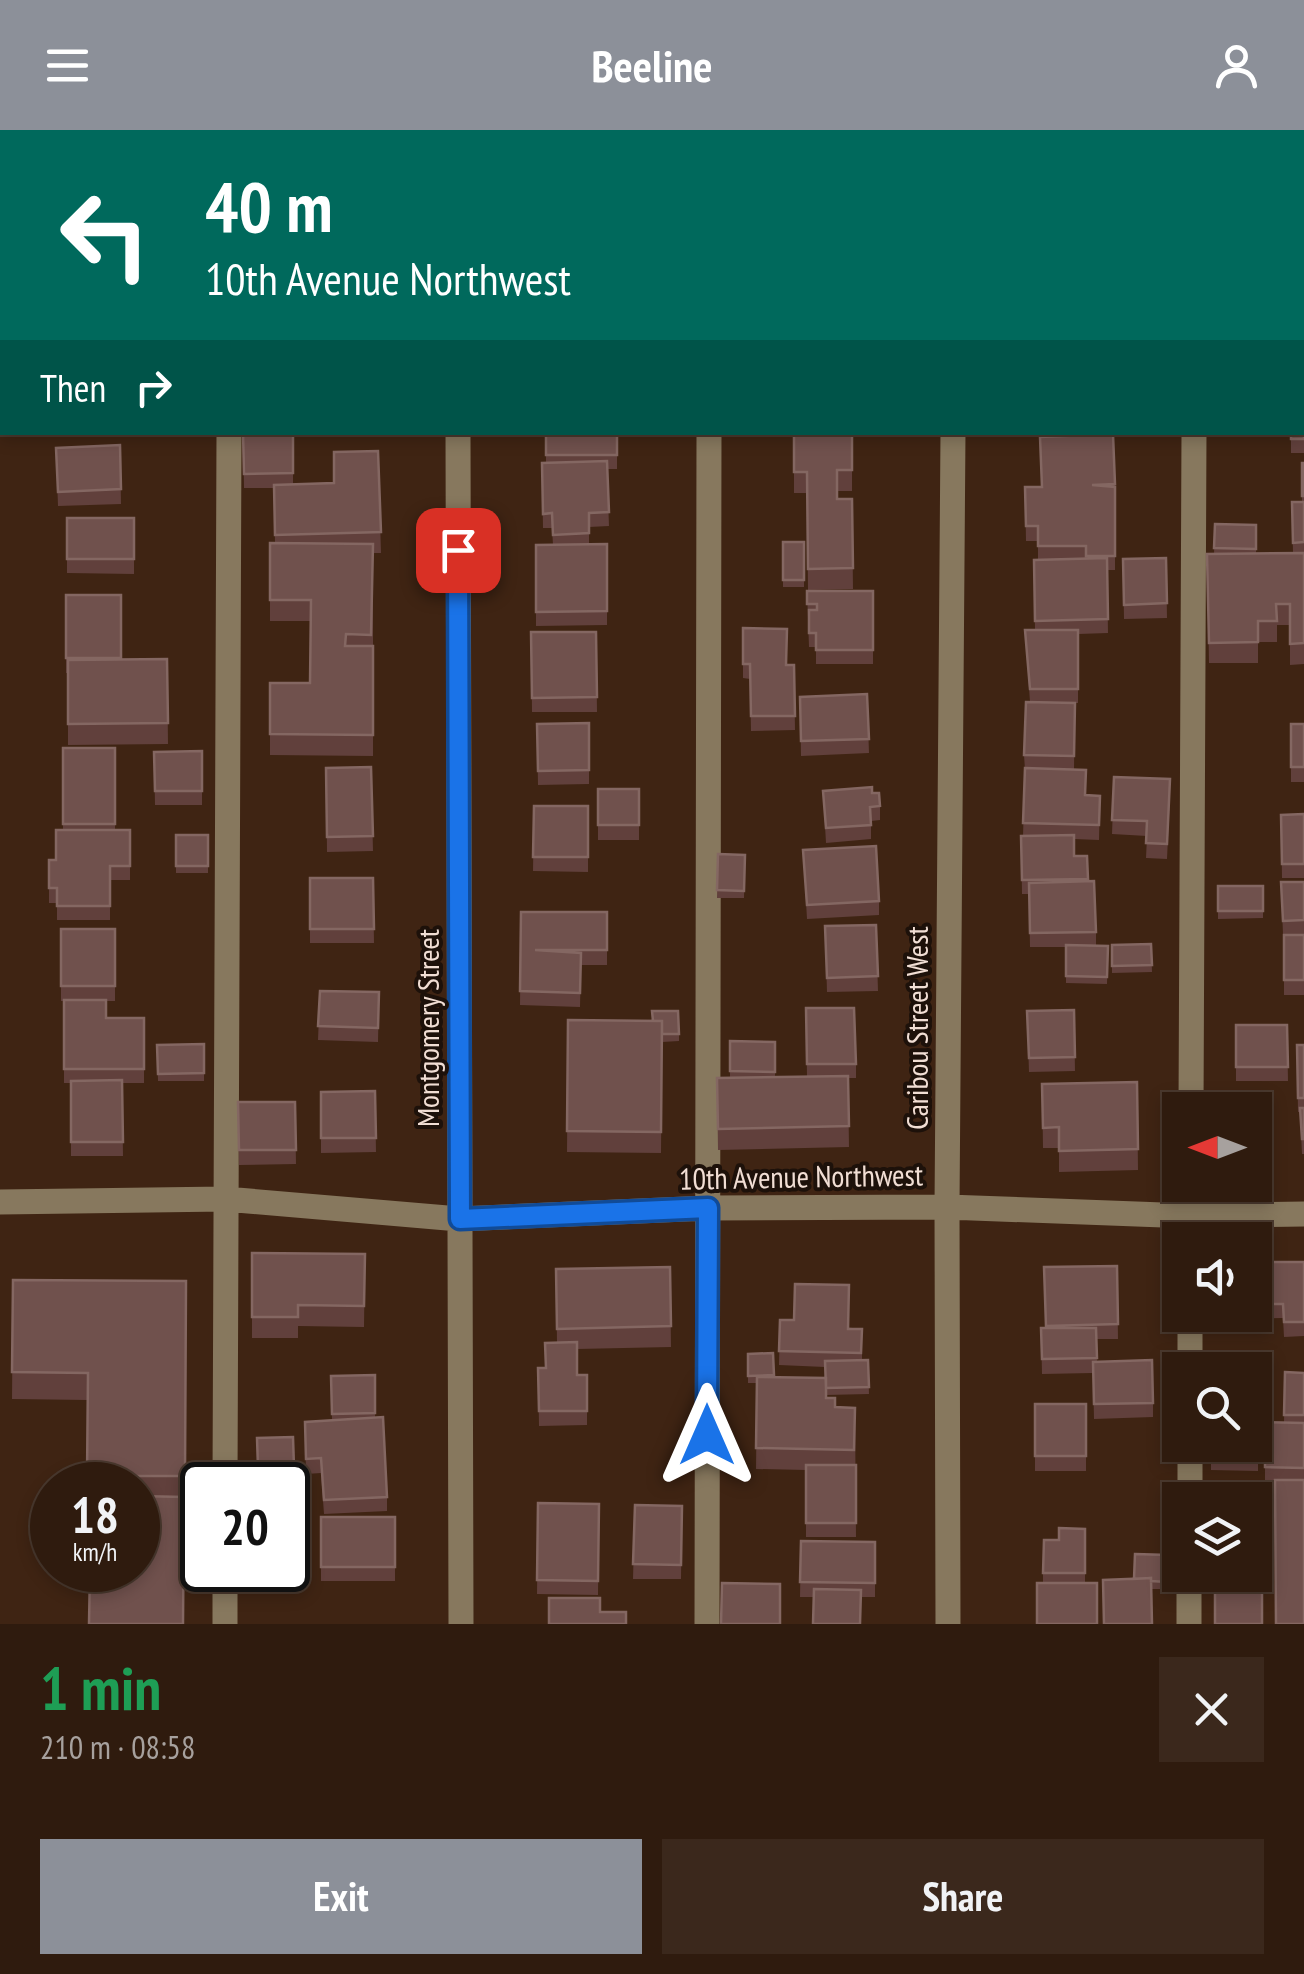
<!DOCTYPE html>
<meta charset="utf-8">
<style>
:root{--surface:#2f1b0e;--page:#3b281c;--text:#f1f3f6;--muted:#a7a19e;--line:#4a392e;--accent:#8c9099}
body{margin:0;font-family:"PT Sans Narrow",sans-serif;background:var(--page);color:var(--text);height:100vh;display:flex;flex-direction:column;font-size:38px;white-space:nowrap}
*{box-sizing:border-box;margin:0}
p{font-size:32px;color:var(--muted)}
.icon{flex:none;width:55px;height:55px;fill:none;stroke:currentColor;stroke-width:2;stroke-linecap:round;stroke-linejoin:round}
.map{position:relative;height:1494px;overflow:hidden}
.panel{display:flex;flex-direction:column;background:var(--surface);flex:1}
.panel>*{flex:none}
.banner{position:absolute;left:0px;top:0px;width:1305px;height:305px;box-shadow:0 5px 15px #0003,0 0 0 2px var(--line);background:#00695c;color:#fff;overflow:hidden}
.needle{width:65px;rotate:270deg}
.tools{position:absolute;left:1162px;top:962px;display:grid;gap:20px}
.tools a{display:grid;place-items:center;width:110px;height:110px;border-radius:0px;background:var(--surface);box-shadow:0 5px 15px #0003,0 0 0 2px var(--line);font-size:50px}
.speed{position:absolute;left:30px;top:1332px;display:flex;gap:20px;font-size:50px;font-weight:700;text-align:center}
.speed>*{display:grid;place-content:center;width:130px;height:130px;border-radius:50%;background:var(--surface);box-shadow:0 5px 15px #0003,0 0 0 2px var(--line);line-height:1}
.speed small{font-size:25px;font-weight:400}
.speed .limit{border:5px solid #111;border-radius:15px;background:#fff;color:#111}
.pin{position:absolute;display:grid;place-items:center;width:85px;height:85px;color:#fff;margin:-42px;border-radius:20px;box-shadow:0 5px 15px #0006}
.me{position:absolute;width:110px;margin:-55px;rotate:0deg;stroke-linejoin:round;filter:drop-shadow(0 0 8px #0008)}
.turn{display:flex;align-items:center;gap:35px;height:210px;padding:0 40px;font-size:45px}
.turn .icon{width:130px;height:130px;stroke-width:2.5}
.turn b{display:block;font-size:70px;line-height:85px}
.then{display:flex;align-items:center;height:95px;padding:0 40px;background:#0003;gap:20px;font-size:38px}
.round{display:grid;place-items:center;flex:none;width:105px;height:105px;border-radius:0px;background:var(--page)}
.summary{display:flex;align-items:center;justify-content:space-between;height:170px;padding:0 40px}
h1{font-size:60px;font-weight:700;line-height:75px;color:#1e9e55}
.primary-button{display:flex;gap:20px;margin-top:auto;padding:20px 40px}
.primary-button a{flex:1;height:115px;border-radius:0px;background:var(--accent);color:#fff;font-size:40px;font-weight:700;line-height:115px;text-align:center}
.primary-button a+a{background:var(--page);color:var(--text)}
header{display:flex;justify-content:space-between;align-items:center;height:130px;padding:0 40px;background:var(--accent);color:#fff;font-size:45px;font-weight:700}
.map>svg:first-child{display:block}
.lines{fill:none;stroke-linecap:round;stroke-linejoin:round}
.minor{stroke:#87785e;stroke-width:25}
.wall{fill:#61403c}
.building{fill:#70514d;stroke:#846762;stroke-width:2.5}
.route-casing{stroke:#114b97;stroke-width:25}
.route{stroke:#1a73e8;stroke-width:18}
.labels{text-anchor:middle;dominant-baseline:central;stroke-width:8;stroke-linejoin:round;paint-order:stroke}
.street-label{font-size:30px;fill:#f1ded4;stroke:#1d110a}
</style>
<header><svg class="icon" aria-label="menu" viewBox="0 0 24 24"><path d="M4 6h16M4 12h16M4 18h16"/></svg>Beeline<svg class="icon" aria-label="person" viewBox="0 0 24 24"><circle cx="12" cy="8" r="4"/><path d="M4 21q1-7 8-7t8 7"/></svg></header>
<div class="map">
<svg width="1304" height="1494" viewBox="0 0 1304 1494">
<rect width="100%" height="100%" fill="#3f2413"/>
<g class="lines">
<!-- minor -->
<path class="minor" d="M 458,0 L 458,2
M 230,2 L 230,0
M 710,2 L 710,0
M 956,2 L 956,0
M 1195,2 L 1195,0
M 458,302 L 461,1494
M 1191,980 L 1194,302
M 0,1072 L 225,1069 L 459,1089 L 708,1078 L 947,1077 L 1190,1086 L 1304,1084
M 1190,1110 L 1190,1055
M 1190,1240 L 1190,1185
M 225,1355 L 229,302
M 1190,1370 L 1190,1315
M 225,1494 L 225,1440
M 707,1494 L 709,302
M 948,1494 L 947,1077 L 953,302
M 1189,1494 L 1189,1445"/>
</g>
<!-- wall -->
<path class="wall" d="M 1068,0 L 1136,0 L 1136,2 L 1068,2 Z
M 1304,265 L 1304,323 L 1291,323 L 1291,302 Z
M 243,302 L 293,302 L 293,354 L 334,353 L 378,321 L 381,423 L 373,423 L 373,626 L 270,625 L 270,553 L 310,553 L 310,491 L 270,491 L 270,413 L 275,413 L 274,358 L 244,358 Z
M 546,302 L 617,302 L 617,339 L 607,339 L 609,396 L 589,397 L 589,415 L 607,414 L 607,495 L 536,496 L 536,415 L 553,415 L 552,398 L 543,398 L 542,333 L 546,333 Z
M 794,302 L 852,302 L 852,361 L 837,361 L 837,369 L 852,369 L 853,459 L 808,460 L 807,363 L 794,363 Z
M 120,315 L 121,374 L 58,376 L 56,318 Z
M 1302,333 L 1304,333 L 1304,534 L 1290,535 L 1290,495 L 1277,495 L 1277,512 L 1258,512 L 1258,533 L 1209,533 L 1207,424 L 1214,424 L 1215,394 L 1256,395 L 1256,424 L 1293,423 L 1292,372 L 1302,372 Z
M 1115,354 L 1115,440 L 1107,440 L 1108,503 L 1078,504 L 1078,573 L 1070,573 L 1075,573 L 1074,639 L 1086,665 L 1100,666 L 1099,710 L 1074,709 L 1074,726 L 1087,726 L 1088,752 L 1096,802 L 1096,815 L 1108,816 L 1107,854 L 1066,853 L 1066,817 L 1030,817 L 1029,764 L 1022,764 L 1021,706 L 1023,706 L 1025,640 L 1024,625 L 1030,572 L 1025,500 L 1035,500 L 1034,430 L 1038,430 L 1038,411 L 1026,411 L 1025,357 Z
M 67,388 L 134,388 L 134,444 L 67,443 Z
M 783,412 L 804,412 L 804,457 L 783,457 Z
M 1166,428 L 1167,488 L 1124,489 L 1123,429 Z
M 807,461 L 873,461 L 873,534 L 816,534 L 816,517 L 809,517 Z
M 66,465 L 121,529 L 167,529 L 168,614 L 68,615 L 68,543 L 66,543 Z
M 743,498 L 787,535 L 794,535 L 795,600 L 751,601 L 750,549 L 743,548 Z
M 531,502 L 596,502 L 597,582 L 532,582 Z
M 867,564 L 869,623 L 801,626 L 800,567 Z
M 537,594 L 589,640 L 589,654 L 538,655 Z
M 1291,594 L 1304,594 L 1304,652 L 1291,652 Z
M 63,618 L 115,618 L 115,700 L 130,700 L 130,750 L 110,750 L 110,790 L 57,790 L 57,773 L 49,773 L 49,730 L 56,730 L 63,700 Z
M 202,621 L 202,675 L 155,675 L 154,622 Z
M 371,637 L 373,721 L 327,722 L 326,638 Z
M 1114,647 L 1170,664 L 1167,729 L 1146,728 L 1147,706 L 1112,704 Z
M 598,659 L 639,659 L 639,710 L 598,710 Z
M 823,661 L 872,663 L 880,676 L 880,690 L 871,691 L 871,709 L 826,713 Z
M 534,676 L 588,676 L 588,742 L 533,741 Z
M 1304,684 L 1304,748 L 1282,748 L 1281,685 Z
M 176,705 L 208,705 L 208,743 L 176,743 Z
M 803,720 L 879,771 L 879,785 L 807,789 Z
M 718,724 L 745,725 L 744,768 L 717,768 Z
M 310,748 L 373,748 L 374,813 L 310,813 Z
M 1281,752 L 1304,752 L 1304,804 L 1283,805 Z
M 1218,756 L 1263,756 L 1263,788 L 1218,789 Z
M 521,782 L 607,782 L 607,835 L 581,835 L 580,877 L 520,875 Z
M 876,795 L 878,861 L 827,862 L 825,796 Z
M 61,799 L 115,799 L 115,871 L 106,871 L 106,888 L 144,888 L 144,953 L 122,953 L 123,1026 L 71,1026 L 71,953 L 64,953 L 64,871 L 61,871 Z
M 1284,805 L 1304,805 L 1304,865 L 1284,865 Z
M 1151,814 L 1152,842 L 1112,843 L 1112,815 Z
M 320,861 L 379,863 L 378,912 L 318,910 Z
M 806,878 L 856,934 L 856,948 L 848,948 L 849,1017 L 718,1020 L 717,948 L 730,948 L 730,911 L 775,912 L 775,947 L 807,947 Z
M 1074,880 L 1075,941 L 1029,942 L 1027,881 Z
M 568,890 L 679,904 L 679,911 L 662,912 L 661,1023 L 567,1022 Z
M 1236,895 L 1287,895 L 1288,951 L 1236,951 Z
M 204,914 L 204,951 L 158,951 L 157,915 Z
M 1297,915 L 1304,915 L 1304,1024 L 1302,1024 L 1300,982 L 1298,982 Z
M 1137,952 L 1138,1040 L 1059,1042 L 1059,1018 L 1043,1018 L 1042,954 Z
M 375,961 L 376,1022 L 321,1023 L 321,962 Z
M 238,972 L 295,972 L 296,1034 L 239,1035 Z
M 252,1123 L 365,1124 L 364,1197 L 298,1196 L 298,1208 L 252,1208 Z
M 1255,1132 L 1304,1132 L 1304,1206 L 1284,1207 L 1283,1188 L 1239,1189 L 1239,1185 L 1255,1185 Z
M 1117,1136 L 1118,1209 L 1096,1209 L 1097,1232 L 1153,1273 L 1153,1287 L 1094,1289 L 1093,1243 L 1042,1244 L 1041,1198 L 1046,1198 L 1044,1137 Z
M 670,1137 L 671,1217 L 577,1219 L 577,1245 L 587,1245 L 587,1295 L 539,1296 L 538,1238 L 546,1238 L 557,1213 L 556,1139 Z
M 13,1150 L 186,1151 L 185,1373 L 138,1440 L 138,1355 L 87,1355 L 88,1270 L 12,1269 Z
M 780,1190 L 862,1199 L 862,1231 L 868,1230 L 869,1264 L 826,1265 L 826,1268 L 835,1277 L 855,1278 L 856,1407 L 806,1407 L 806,1340 L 756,1339 L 757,1253 L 748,1253 L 748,1224 L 773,1223 L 774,1247 L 825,1248 L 825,1237 L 779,1235 Z
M 1285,1242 L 1304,1243 L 1304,1494 L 1275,1352 L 1265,1352 L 1265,1292 L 1284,1292 Z
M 375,1245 L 375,1288 L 387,1367 L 387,1381 L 324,1384 L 321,1343 L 306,1344 L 305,1292 L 332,1290 L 331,1246 Z
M 1035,1274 L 1086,1274 L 1086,1341 L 1035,1341 Z
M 1258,1289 L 1258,1341 L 1211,1340 L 1211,1315 Z
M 293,1307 L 294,1344 L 258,1345 L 257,1308 Z
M 538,1373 L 599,1374 L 598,1465 L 537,1464 Z
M 635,1375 L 682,1376 L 681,1449 L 633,1449 Z
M 288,1383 L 300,1427 L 300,1442 L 249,1443 L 249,1440 L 288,1440 Z
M 321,1387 L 395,1387 L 395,1451 L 321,1451 Z
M 1085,1399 L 1085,1453 L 1043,1453 L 1043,1443 L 1059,1410 Z
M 801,1411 L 875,1412 L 875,1467 L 800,1467 Z
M 1168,1425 L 1167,1459 L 1151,1459 L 1134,1449 Z"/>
<!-- building -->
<path class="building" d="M 64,0 L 164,0 L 164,2 L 64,2 Z
M 305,0 L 367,0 L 367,2 L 305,2 Z
M 532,0 L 599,0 L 599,2 L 532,2 Z
M 723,0 L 797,0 L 797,2 L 723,2 Z
M 1258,0 L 1304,0 L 1304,60 L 1302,60 L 1302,2 L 1258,2 Z
M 1302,125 L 1304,125 L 1304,154 L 1302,154 Z
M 1302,195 L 1304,195 L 1304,245 L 1302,245 Z
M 1302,265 L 1304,265 L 1304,309 L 1291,309 L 1291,302 L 1302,302 Z
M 243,302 L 293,302 L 293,343 L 244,344 Z
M 546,302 L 617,302 L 617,325 L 546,325 Z
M 794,302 L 852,302 L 852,340 L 837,340 L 837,369 L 852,369 L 853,438 L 808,439 L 807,342 L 794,342 Z
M 1113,304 L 1115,354 L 1092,355 L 1115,357 L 1115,426 L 1086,426 L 1086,416 L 1038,416 L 1038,396 L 1026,396 L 1025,357 L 1042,357 L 1040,307 Z
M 120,315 L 121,359 L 58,362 L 56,318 Z
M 378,321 L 381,402 L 275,405 L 274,355 L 334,353 L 334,322 Z
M 607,331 L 609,382 L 589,383 L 589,403 L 553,405 L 552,383 L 543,384 L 542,333 Z
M 1302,333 L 1304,333 L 1304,366 L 1302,366 Z
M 1292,372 L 1304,372 L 1304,412 L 1293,413 Z
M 67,388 L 134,388 L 134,429 L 67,429 Z
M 1215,394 L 1256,395 L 1256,419 L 1214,418 Z
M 783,412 L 804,412 L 804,450 L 783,450 Z
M 270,413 L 373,414 L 371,505 L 346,504 L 345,516 L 373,516 L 373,605 L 270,604 L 270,553 L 310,553 L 311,470 L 270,470 Z
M 607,414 L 607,481 L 536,482 L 536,415 Z
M 1304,423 L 1304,513 L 1290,514 L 1290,474 L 1276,474 L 1277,491 L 1258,491 L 1258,512 L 1209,513 L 1207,424 Z
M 1107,428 L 1108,489 L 1035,491 L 1034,430 Z
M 1166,428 L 1167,473 L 1124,475 L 1123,429 Z
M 807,461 L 873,461 L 873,520 L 816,520 L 816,503 L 809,503 L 809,480 L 817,480 L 817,474 L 807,474 Z
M 66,465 L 121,465 L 121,528 L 66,528 Z
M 743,498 L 787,499 L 786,535 L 794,535 L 795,586 L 751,586 L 750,534 L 743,534 Z
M 1025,500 L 1078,500 L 1078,559 L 1030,559 Z
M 531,502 L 596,502 L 597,567 L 532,568 Z
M 167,529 L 168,593 L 68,594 L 68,530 Z
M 867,564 L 869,609 L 801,611 L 800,567 Z
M 1026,572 L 1075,573 L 1074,626 L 1024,625 Z
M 589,593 L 589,640 L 538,641 L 537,594 Z
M 1291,594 L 1304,594 L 1304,637 L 1291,637 Z
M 63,618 L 115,618 L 115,694 L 63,694 Z
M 202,621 L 202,661 L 155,661 L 154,622 Z
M 371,637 L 373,706 L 327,707 L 326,638 Z
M 1025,638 L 1086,640 L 1085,665 L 1100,666 L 1099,695 L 1023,693 Z
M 1114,647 L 1170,649 L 1167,714 L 1146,713 L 1147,691 L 1112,690 Z
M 872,657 L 872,663 L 879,663 L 880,676 L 870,677 L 871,695 L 826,698 L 823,661 Z
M 598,659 L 639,659 L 639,695 L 598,695 Z
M 534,676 L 588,676 L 588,727 L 533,727 Z
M 1304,684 L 1304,734 L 1282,734 L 1281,685 Z
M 56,700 L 130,700 L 130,736 L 110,736 L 110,776 L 57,776 L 57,758 L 49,758 L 49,730 L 56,730 Z
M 176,705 L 208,705 L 208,736 L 176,736 Z
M 1074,705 L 1074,726 L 1087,726 L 1088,749 L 1022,750 L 1021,706 Z
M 876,716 L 879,771 L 807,775 L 803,720 Z
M 718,724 L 745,725 L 744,761 L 717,760 Z
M 310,748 L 373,748 L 374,799 L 310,799 Z
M 1094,751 L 1096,802 L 1030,803 L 1029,753 Z
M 1281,752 L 1304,752 L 1304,790 L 1283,791 Z
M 1218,756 L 1263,756 L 1263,781 L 1218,781 Z
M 521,782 L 607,782 L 607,820 L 535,820 L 581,823 L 580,863 L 520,861 Z
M 876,795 L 878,846 L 827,848 L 825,796 Z
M 61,799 L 115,799 L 115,856 L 61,856 Z
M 1284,805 L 1304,805 L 1304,850 L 1284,850 Z
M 1151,814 L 1152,835 L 1112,836 L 1112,815 Z
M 1066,815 L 1108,816 L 1107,847 L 1066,846 Z
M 320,861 L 379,862 L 378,898 L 318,896 Z
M 64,870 L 106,870 L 106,888 L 144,888 L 144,939 L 64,939 Z
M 806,878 L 854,878 L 856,934 L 807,934 Z
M 1074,880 L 1075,927 L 1029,928 L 1027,881 Z
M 652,881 L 678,881 L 679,904 L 662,904 L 662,891 L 653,891 Z
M 568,890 L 662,891 L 661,1002 L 567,1001 Z
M 1236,895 L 1287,895 L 1288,937 L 1236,937 Z
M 730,911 L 775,912 L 775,942 L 730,941 Z
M 204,914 L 204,943 L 158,944 L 157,915 Z
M 1297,915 L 1304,915 L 1304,968 L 1298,968 Z
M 848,946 L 849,996 L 718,999 L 717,948 Z
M 122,950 L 123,1012 L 71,1012 L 71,951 Z
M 1137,952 L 1138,1019 L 1059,1021 L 1059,997 L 1043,998 L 1042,954 Z
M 375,961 L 376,1008 L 321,1008 L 321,962 Z
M 238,972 L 295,972 L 296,1020 L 239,1020 Z
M 1300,978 L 1304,978 L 1304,1009 L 1302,1009 Z
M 252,1123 L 365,1124 L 364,1176 L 298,1175 L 298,1187 L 252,1187 Z
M 1255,1132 L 1304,1132 L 1304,1192 L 1284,1192 L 1283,1174 L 1255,1174 Z
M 1117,1136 L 1118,1194 L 1046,1196 L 1044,1137 Z
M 670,1137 L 671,1196 L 557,1199 L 556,1139 Z
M 13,1150 L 186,1151 L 185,1346 L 87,1346 L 88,1243 L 12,1242 Z
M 795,1154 L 849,1155 L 848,1199 L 862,1199 L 861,1223 L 779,1221 L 780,1190 L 794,1190 Z
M 1041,1198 L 1096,1198 L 1097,1228 L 1042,1229 Z
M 577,1212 L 577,1245 L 587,1245 L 587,1281 L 539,1281 L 538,1238 L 546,1238 L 545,1213 Z
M 773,1223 L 774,1245 L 748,1246 L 748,1224 Z
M 868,1230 L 869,1257 L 826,1258 L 825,1231 Z
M 1152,1230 L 1153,1273 L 1094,1274 L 1093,1232 Z
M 1285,1242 L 1304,1243 L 1304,1285 L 1284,1285 Z
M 375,1245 L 375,1283 L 332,1284 L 331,1246 Z
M 757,1247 L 826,1248 L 826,1268 L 835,1268 L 835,1277 L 855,1278 L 854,1320 L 756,1318 Z
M 1035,1274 L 1086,1274 L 1086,1326 L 1035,1326 Z
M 383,1287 L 387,1367 L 324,1370 L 321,1328 L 306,1329 L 305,1292 Z
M 1255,1289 L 1258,1289 L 1258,1327 L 1211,1326 L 1211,1315 L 1255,1315 Z
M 1265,1292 L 1304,1293 L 1304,1338 L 1265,1337 Z
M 293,1307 L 294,1337 L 258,1338 L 257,1308 Z
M 806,1335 L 856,1335 L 856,1393 L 806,1393 Z
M 1275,1350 L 1304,1350 L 1304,1494 L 1276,1494 Z
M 138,1366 L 184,1367 L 183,1494 L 89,1494 L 90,1440 L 138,1440 Z
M 538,1373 L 599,1374 L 598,1451 L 537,1450 Z
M 635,1375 L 682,1376 L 681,1435 L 633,1434 Z
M 299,1382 L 300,1427 L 288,1428 L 288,1383 Z
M 321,1387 L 395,1387 L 395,1437 L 321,1437 Z
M 1059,1398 L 1085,1399 L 1085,1443 L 1043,1443 L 1044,1410 L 1059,1410 Z
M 801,1411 L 875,1412 L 875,1453 L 800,1452 Z
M 1135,1424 L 1168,1425 L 1167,1452 L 1151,1451 L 1151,1448 L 1134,1449 Z
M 1151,1448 L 1152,1494 L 1104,1494 L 1103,1450 Z
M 1215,1451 L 1262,1451 L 1262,1494 L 1215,1494 Z
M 722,1453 L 780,1454 L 780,1494 L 721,1494 Z
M 1037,1453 L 1097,1453 L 1097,1494 L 1037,1494 Z
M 814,1459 L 861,1460 L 860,1494 L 813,1494 Z
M 549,1468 L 600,1468 L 600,1482 L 626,1482 L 626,1494 L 549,1494 Z"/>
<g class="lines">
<!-- route casing -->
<g class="route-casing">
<path id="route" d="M 458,420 L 460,1089 L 708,1078 L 707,1305"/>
</g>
<!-- route -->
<use href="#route" class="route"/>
</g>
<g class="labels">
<!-- street labels -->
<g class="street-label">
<text transform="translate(427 898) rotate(-90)">Montgomery Street</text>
<text transform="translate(916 898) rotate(-90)">Caribou Street West</text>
<text transform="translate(801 1046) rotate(-1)">10th Avenue Northwest</text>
</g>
</g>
</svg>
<div class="tools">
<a><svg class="needle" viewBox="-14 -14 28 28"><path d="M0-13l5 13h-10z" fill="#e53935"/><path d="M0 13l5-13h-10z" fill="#a7a19e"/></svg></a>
<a><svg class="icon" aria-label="sound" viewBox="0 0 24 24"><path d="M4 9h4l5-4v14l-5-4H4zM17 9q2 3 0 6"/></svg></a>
<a><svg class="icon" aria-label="search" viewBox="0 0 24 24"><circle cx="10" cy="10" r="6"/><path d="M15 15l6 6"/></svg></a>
<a><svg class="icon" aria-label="layers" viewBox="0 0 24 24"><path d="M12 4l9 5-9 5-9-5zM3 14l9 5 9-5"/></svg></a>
</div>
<div class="speed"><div>18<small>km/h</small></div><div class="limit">20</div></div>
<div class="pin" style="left:458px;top:420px;background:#d93025"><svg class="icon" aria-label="arrive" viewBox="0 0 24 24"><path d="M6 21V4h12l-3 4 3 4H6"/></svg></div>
<svg class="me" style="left:707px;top:1305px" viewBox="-20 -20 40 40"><path d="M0-17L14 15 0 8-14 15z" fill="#1a73e8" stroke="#fff" stroke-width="4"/></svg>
<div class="banner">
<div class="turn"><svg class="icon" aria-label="left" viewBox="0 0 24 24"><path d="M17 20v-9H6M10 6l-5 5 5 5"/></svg><div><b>40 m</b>10th Avenue Northwest</div></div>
<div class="then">Then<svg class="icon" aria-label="right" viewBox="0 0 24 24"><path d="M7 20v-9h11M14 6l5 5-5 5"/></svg></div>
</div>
</div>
<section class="panel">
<div class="summary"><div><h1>1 min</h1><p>210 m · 08:58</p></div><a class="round"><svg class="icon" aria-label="close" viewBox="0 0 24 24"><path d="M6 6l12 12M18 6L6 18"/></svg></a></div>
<div class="primary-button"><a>Exit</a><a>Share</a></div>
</section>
